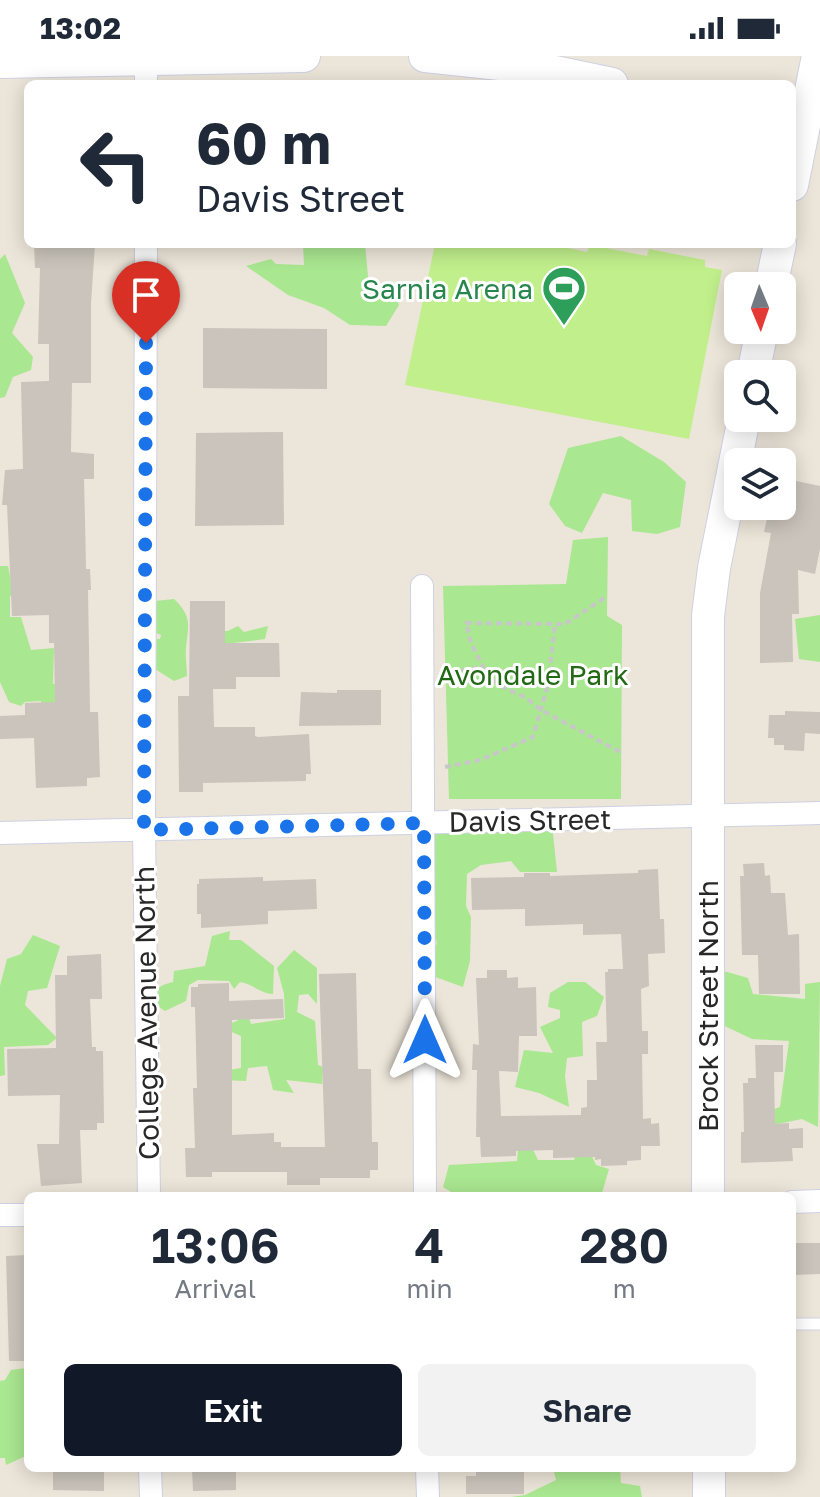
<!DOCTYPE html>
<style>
:root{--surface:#fff;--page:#f2f2f3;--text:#1f2937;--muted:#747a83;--accent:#111827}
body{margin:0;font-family:"Golos Text",sans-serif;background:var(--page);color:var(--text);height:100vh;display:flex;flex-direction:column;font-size:30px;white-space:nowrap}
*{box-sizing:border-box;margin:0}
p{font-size:26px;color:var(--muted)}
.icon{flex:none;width:44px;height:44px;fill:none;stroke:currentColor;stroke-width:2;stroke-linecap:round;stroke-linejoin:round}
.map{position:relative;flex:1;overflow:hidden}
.drawer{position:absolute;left:24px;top:1136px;width:772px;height:280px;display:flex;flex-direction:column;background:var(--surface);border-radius:12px;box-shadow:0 4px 20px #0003}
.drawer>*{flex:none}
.guide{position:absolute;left:24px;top:24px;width:772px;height:168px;border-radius:12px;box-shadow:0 4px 20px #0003;background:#fff;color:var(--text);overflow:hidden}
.needle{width:52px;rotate:178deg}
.buttons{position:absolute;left:724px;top:216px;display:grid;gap:16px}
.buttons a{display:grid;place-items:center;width:72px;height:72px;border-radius:12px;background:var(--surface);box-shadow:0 4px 20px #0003;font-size:40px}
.pin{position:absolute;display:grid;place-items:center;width:68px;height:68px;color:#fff;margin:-82px -34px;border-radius:50% 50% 50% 0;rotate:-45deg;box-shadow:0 0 8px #0007}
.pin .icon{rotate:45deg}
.me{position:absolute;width:88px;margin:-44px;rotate:0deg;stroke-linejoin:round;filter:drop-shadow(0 0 6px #0008)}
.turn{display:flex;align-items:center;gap:28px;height:168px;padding:0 40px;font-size:36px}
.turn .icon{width:104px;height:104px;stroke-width:2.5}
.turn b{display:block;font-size:56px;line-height:68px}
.eta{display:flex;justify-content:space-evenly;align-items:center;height:136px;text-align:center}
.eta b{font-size:48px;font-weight:600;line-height:56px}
.button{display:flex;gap:16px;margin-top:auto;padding:16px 40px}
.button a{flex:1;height:92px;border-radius:12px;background:var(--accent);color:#fff;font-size:32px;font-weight:600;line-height:92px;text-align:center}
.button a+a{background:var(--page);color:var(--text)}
.status{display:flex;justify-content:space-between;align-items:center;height:56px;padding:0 40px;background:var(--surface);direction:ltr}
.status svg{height:22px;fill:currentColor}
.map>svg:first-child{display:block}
.green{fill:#aae791}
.pitch{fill:#c1ef8c}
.building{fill:#cac4bc}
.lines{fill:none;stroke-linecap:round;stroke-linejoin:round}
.lane-casing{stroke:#ced1e3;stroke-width:13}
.street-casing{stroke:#ced1e3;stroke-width:24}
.secondary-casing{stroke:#ced1e3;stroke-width:34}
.path{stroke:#c7c7c7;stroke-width:4;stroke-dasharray:6 4;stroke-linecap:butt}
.lane{stroke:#fff;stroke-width:11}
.street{stroke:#fff;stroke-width:22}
.secondary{stroke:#fff;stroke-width:32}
.route{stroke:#1a73e8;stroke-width:14;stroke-dasharray:0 25.2}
.labels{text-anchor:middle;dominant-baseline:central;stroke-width:6;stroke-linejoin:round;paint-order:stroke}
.leisure-label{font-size:28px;fill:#27864d;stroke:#fff;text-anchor:end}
.park-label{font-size:28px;fill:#226914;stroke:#fff}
.street-label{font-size:28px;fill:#282828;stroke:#fff}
</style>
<div class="status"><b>13:02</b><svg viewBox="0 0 49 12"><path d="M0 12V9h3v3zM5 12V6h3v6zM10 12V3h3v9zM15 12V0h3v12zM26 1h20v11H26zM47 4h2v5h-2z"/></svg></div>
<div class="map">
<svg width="820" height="1441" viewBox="0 0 820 1441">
<rect width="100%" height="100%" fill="#ece5d9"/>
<!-- green -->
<path class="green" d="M 303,188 L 365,188 L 369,231 L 391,227 L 399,249 L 386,270 L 350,269 L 324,252 L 288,239 L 246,210 L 271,203 L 276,208 L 304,209 Z
M 5,198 L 25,247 L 12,277 L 33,301 L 31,314 L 13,321 L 5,341 L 0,342 L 0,203 Z
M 621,380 L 664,406 L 686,426 L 680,471 L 657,478 L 632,475 L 631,444 L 603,437 L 582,477 L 565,470 L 549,448 L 568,392 Z
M 608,481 L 607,560 L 622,569 L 621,743 L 449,743 L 443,530 L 566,528 L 573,484 Z
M 0,510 L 8,510 L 14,539 L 10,540 L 10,561 L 21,561 L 31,594 L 54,592 L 53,628 L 70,629 L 50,657 L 42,658 L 41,645 L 25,646 L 21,650 L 9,646 L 0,626 Z
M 174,543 C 193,561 188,570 186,592 C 185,601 187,611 187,620 L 174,625 L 155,613 L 154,583 L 160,583 L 161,579 L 154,576 L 155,545 Z
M 820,559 L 820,606 L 799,603 L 795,563 Z
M 238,570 L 244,576 L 268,570 L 265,583 L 225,588 L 214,575 L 228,575 Z
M 552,768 L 557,816 L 520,816 L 511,805 L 481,809 L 467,818 L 466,850 L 471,861 L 470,905 L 463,931 L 427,918 L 428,895 L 437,888 L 436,883 L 428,882 L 431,773 Z
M 230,875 L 229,884 L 241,884 L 274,910 L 273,938 C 259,937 253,928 240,926 L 234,933 L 229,925 L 198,924 L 189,929 L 186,945 L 165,955 L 151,946 C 154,933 160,929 173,926 L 174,915 L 205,910 L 212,880 Z
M 33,879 L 60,890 L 47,932 L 28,935 L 25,949 L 57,982 L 48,989 L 4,991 L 5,1019 L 0,1020 L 0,930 L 7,903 L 21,898 Z
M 294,894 L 317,912 L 317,948 L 308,938 L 299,939 L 297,956 L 315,965 L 318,1009 L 323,1011 L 322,1028 L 286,1024 L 294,1037 L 273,1034 L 267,1010 L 248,1012 L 246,1025 L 221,1024 L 229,1014 L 241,1012 L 241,980 L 227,974 L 226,969 L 237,965 L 243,953 L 247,954 L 251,968 L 285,963 L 284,938 L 277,912 Z
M 713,912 L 748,922 L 753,938 L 805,943 L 805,928 L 820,926 L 818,1071 L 802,1063 L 759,1072 L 763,1057 L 780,1051 L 789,985 L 752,983 L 712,964 Z
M 568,926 L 585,926 L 604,941 L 597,960 L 582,966 L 583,1000 L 567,1002 L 565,1020 L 569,1051 L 539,1037 L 515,1031 L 524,994 L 553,997 L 540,971 L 560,962 L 560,954 L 548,951 L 550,937 Z
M 581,1076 L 596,1109 L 609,1113 L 602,1137 L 456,1139 L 443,1131 L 449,1109 L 517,1105 L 519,1082 L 526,1079 L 538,1104 L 574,1104 Z
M 26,1312 L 28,1399 L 6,1409 L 5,1402 L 0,1402 L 0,1325 L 5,1324 L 11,1314 Z
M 553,1412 L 620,1412 L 621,1427 L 640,1430 L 642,1441 L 511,1441 L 525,1439 L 556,1424 Z"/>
<!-- pitch -->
<path class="pitch" d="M 435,188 L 549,188 L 587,196 L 590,189 L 647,200 L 649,193 L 705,204 L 705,211 L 722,214 L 689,383 L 405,329 Z"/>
<!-- building -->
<path class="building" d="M 34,188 L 95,188 L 91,248 L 91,327 L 72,327 L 71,396 L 94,398 L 94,423 L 84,423 L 85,464 L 86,513 L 90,513 L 91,534 L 88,534 L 90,656 L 98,656 L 100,721 L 87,722 L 87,730 L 36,732 L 34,682 L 0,683 L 0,660 L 25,659 L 25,647 L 55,646 L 54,587 L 49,587 L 49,559 L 12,560 L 7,449 L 2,449 L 5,414 L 23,413 L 21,326 L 49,325 L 49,288 L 38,288 L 40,212 L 35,212 Z
M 203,272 L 327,273 L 327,333 L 203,332 Z
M 283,376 L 284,469 L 195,470 L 196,377 Z
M 782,422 L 820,430 L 820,493 L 815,518 L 798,514 L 799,558 L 792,558 L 793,606 L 760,607 L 760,537 L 771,477 L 764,476 L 768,458 L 782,460 Z
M 190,545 L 225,545 L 225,587 L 279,587 L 280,621 L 236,621 L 236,633 L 213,633 L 214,671 L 255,671 L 255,680 L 258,681 L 309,678 L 311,718 L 306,718 L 306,725 L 203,727 L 203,736 L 179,736 L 178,640 L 189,640 Z
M 337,634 L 381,634 L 381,669 L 299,670 L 301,636 L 337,637 Z
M 785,655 L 820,656 L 820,678 L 805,677 L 804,695 L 784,694 L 784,689 L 774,689 L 774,682 L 768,682 L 769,659 L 785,659 Z
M 764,807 L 765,820 L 770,819 L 771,837 L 785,837 L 788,879 L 799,878 L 800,938 L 759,938 L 758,899 L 742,899 L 740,820 L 744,820 L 743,808 Z
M 658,813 L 660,863 L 664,863 L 665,897 L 648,898 L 649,930 L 641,933 L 642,975 L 648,975 L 648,998 L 642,998 L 643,1063 L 651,1062 L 651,1068 L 659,1067 L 660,1090 L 641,1090 L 641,1104 L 627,1105 L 627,1109 L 601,1110 L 601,1103 L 595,1104 L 595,1101 L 553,1102 L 553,1094 L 516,1095 L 516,1100 L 481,1101 L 480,1081 L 476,1081 L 477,1014 L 472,1014 L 473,988 L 479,989 L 476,922 L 487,922 L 487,914 L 507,914 L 507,922 L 518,921 L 518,932 L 536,931 L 537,980 L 519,980 L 518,1016 L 499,1015 L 501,1060 L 581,1059 L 581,1052 L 587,1051 L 587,1024 L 597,1024 L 596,986 L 607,986 L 605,916 L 608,916 L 608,913 L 623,913 L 621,878 L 583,879 L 583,868 L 525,870 L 525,853 L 472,854 L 471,822 L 524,821 L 524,817 L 550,817 L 550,820 L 638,817 L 638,814 Z
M 263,821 L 263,825 L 316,823 L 317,853 L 268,855 L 268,868 L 201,872 L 201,858 L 197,858 L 197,828 L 199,828 L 199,823 Z
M 101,898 L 102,943 L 90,943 L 92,991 L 96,991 L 96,995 L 103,995 L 104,1067 L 97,1067 L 97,1074 L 80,1074 L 82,1127 L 41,1130 L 37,1088 L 59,1088 L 60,1039 L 8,1040 L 7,993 L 56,992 L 55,919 L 67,919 L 67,900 Z
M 356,917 L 358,1013 L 371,1013 L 372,1086 L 378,1086 L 378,1114 L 370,1114 L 370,1122 L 320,1122 L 320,1129 L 287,1129 L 287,1116 L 212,1116 L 212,1121 L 186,1121 L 185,1092 L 195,1092 L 193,1032 L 197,1032 L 195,951 L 191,951 L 191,931 L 198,931 L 198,928 L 229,927 L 229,945 L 283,943 L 284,962 L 232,964 L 232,1079 L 274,1077 L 274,1086 L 281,1086 L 281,1091 L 325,1091 L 319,918 Z
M 755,989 L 783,989 L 783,1016 L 774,1016 L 775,1068 L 789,1067 L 789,1073 L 803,1072 L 803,1092 L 792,1092 L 793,1105 L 741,1107 L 741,1076 L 744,1076 L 743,1027 L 748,1027 L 748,1022 L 756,1022 Z
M 792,1187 L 820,1187 L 820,1218 L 792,1219 Z
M 28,1199 L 28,1305 L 9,1305 L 6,1200 Z
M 192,1412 L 236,1412 L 236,1434 L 193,1435 Z
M 476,1412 L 524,1412 L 524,1438 L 466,1438 L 466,1420 L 476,1420 Z
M 53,1414 L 104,1415 L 104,1435 L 53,1434 Z"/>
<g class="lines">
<!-- lane casing -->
<g class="lane-casing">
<path id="lane" d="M 792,1268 L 820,1268"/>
</g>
<!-- street casing -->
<g class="street-casing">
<path id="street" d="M 146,28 L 146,3
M 146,188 L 144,774 L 149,1140
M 422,530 L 425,1140
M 0,777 L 820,757
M 792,1146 L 820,1145
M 0,1159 L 28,1159
M 150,1412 L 151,1441
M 427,1412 L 428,1441"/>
</g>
<!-- secondary casing -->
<g class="secondary-casing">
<path id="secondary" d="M 425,0 L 536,12 L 612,28
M 0,6 L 304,0
M 792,129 L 818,0
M 771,230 L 780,188
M 753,318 L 762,274
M 708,1140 L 708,560 L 714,512 L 744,362
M 709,1441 L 709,1412"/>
</g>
<!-- path -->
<path class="path" d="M 604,542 L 565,568 L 466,567 L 471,587 L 486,617 L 499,629 L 526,642 L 541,654 L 620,696
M 442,617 L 483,611
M 445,711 L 480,704 L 533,681 L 548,628 L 555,568"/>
<!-- lane -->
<use href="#lane" class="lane"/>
<!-- street -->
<use href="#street" class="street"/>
<!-- secondary -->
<use href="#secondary" class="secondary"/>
</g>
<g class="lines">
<!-- route -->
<path class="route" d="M 146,287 L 144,774 L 424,767 L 425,984"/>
</g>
<!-- icons -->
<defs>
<g id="stadium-pin" transform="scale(2.3)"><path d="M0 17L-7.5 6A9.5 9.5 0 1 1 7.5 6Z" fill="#2e9e5b" stroke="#fff"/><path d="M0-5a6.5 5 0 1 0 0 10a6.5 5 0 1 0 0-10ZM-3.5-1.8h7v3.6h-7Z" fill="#fff"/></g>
</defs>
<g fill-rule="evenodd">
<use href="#stadium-pin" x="564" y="232"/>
</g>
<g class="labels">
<!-- leisure labels -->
<g class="leisure-label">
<text x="533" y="232">Sarnia Arena</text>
</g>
<!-- park labels -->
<g class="park-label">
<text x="533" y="618">Avondale Park</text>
</g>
<!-- street labels -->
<g class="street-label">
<text transform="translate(530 764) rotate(-1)">Davis Street</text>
<text transform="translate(707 950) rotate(-90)">Brock Street North</text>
<text transform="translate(146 957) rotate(-91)">College Avenue North</text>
</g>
</g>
</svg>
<div class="buttons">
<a><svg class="needle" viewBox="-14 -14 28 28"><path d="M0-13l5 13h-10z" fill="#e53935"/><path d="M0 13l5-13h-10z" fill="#747a83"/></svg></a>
<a><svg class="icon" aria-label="search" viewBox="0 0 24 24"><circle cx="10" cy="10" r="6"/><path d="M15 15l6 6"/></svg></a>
<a><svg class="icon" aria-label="layers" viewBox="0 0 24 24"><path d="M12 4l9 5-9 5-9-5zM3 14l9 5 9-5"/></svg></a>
</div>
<div class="pin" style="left:146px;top:287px;background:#d93025"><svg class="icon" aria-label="arrive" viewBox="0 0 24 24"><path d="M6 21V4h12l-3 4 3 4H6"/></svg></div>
<svg class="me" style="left:425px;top:984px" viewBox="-20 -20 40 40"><path d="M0-17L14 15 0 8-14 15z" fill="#1a73e8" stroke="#fff" stroke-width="4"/></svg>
<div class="guide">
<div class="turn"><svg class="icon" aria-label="left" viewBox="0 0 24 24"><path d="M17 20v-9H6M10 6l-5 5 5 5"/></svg><div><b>60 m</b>Davis Street</div></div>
</div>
<section class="drawer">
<div class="eta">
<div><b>13:06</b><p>Arrival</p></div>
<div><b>4</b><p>min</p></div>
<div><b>280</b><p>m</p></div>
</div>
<div class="button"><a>Exit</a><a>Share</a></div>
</section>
</div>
